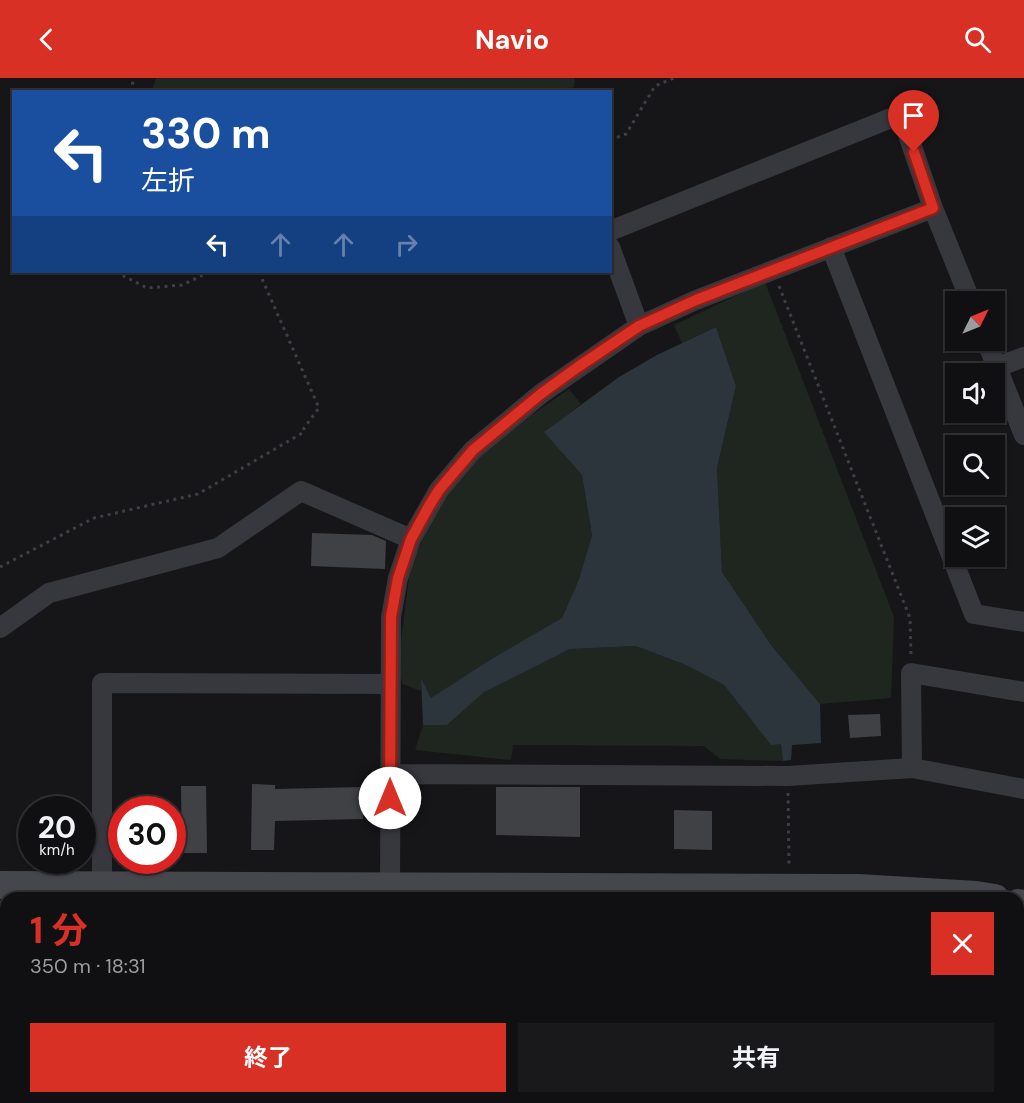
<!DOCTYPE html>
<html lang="ja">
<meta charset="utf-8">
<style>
:root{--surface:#101012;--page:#19191b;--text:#f1f3f6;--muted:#9c9d9f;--line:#303032;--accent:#d93025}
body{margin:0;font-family:"DM Sans","Noto Sans JP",sans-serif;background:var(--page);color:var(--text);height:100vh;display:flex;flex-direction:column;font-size:22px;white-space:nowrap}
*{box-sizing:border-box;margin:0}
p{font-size:20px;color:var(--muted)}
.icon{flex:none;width:33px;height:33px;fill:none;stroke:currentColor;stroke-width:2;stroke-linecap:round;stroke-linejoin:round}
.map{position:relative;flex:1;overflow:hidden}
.sheet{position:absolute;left:0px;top:814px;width:1024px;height:212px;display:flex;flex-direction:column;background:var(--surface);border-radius:18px 18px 0 0;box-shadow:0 2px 4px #0004,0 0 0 2px var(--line)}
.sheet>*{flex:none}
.hud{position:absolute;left:12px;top:12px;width:600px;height:183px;border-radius:0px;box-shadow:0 2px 4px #0004,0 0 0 2px var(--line);background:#1a4fa0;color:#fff;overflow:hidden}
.needle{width:39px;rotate:47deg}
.fabs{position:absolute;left:945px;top:213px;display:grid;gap:12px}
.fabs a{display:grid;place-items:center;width:60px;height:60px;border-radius:0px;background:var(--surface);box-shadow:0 2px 4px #0004,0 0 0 2px var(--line);font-size:30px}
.speed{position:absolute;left:18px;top:718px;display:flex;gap:12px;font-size:30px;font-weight:700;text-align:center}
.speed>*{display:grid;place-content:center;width:78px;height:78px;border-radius:50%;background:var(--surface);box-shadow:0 2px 4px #0004,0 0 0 2px var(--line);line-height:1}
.speed small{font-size:15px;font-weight:400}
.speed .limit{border:9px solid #d22;background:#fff;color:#111}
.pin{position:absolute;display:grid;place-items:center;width:51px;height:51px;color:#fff;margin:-62px -26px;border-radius:50% 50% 50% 0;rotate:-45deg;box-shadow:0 0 6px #0007}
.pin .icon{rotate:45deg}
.me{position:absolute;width:66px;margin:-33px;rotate:0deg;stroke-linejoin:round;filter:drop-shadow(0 0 4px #0008)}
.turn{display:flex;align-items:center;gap:21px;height:126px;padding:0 30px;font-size:27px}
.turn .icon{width:78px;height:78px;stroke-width:2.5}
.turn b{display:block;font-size:42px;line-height:51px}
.lanes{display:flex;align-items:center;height:57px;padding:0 30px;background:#0003;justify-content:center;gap:30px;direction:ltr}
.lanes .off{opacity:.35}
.round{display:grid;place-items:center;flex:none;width:63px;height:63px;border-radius:0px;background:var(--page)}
.headline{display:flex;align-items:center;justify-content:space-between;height:102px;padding:0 30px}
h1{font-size:36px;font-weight:700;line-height:45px;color:var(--accent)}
.button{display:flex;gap:12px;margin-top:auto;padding:12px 30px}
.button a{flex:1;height:69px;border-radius:0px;background:var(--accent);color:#fff;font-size:24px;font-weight:700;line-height:69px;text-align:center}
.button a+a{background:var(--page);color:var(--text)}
header{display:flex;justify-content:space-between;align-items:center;height:78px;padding:0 30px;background:var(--accent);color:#fff;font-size:27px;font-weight:700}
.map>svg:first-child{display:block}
.green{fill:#1e261f}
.water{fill:#2c353c}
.building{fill:#404145}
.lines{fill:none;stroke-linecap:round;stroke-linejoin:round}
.path{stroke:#3d3f44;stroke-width:3;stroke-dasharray:3 4.5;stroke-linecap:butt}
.street{stroke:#37383d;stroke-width:20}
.secondary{stroke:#45474d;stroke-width:28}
.route-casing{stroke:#8d1f18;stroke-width:15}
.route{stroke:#d93025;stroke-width:10}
</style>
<header><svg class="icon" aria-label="back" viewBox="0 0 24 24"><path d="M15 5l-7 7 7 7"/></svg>Navio<svg class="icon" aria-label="search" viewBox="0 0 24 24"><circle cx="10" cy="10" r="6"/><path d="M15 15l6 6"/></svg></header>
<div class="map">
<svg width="1024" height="1025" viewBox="0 0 1024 1025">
<rect width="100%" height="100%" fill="#161618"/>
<!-- green -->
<path class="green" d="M 156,0 L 575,0 L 574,9 L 563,14 L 152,13 Z
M 765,204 L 894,539 L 891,620 L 820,626 L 771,567 L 722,494 L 717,390 L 736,308 L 716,249 L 682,265 L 674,247 Z
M 569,311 L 581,326 L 545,354 L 582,397 L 592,457 L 579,501 L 562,540 L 493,580 L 431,621 L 421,603 L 421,613 L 402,606 L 398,586 L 410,492 L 433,435 L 470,386 L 519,346 Z
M 636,568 L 686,587 L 724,607 L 771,666 L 781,666 L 783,683 L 720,681 L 704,668 L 513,667 L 511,682 L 415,672 L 423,647 L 447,647 L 483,614 L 570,571 Z"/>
<!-- water -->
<path class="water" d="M 716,249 L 736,308 L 717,390 L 722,494 L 771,567 L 820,626 L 821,665 L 792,667 L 791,682 L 783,683 L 781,666 L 771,667 L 724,607 L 686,587 L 636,568 L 570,571 L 484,614 L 447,647 L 423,647 L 421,601 L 431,620 L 493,580 L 562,540 L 579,501 L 592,457 L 582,397 L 544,354 L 619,299 L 657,277 Z"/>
<!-- building -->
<path class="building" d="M 312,455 L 372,457 L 386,463 L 385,491 L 311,488 Z
M 880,636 L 881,658 L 850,660 L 848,637 Z
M 252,706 L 275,707 L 275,711 L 362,709 L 363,741 L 275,743 L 274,772 L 251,772 Z
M 181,708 L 206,708 L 207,775 L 182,775 Z
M 496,709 L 580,709 L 580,759 L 496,757 Z
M 674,732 L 712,733 L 712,772 L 674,771 Z"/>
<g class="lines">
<!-- path -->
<path class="path" d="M 132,14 L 133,0
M 610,62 L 626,56 L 655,8 L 674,0
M 116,194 L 147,210 L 182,207 L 209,194
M 779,208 L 910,540 L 911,578
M 0,489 L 94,440 L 198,416 L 304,354 L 304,350 L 319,330 L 259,194
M 788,715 L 789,786"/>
<!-- street -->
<path class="street" d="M 610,153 L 901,36 L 933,130 L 971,224
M 610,169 L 639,248
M 831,169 L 974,536 L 1024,544
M 986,262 L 1024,357
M 997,289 L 1024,279
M 0,550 L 49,515 L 218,470 L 301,413 L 411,461
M 912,690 L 911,595 L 1024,614
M 390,696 L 788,698 L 912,690 L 1024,711
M 102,807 L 102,605 L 389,606
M 390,820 L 391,539 L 398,500 L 411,461 L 439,412 L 473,372 L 542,315 L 639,248 L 696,222 L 933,130
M 0,956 L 6,956
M 1018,972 L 1024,974
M 388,1025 L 388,1020
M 785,1025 L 785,1020"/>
<!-- secondary -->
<path class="secondary" d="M 0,807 L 858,810 L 976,817 L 995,820
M 1018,825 L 1024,826
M 0,840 L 6,840
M 1018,859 L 1024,859"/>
</g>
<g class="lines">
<!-- route casing -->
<g class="route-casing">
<path id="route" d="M 390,720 L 391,539 L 398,500 L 411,461 L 429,428 L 439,412 L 473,372 L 542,315 L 578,289 L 639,248 L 696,222 L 933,130 L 914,74"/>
</g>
<!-- route -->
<use href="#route" class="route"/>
</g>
</svg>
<div class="fabs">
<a><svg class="needle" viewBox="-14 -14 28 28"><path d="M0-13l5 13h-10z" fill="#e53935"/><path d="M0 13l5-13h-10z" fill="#9c9d9f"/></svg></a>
<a><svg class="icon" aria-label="sound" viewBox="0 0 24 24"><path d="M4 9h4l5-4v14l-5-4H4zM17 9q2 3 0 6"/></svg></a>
<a><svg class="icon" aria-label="search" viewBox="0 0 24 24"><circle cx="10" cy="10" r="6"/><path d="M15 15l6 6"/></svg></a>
<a><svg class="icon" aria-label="layers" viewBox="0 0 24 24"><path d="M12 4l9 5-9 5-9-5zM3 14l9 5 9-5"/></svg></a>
</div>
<div class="speed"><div>20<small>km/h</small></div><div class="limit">30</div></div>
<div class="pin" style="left:914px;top:74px;background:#d93025"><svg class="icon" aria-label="arrive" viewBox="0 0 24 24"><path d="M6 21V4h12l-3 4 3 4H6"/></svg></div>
<svg class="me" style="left:390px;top:720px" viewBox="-20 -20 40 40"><circle r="19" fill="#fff"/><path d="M0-13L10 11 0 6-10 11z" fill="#d93025"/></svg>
<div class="hud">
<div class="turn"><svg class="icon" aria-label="left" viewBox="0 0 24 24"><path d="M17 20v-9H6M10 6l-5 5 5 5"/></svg><div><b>330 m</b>左折</div></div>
<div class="lanes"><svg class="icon" aria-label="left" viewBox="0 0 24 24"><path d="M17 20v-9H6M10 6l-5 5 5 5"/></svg><svg class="icon off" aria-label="ahead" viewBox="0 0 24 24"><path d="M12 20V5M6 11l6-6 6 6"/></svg><svg class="icon off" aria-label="ahead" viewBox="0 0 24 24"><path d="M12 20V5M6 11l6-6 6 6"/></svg><svg class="icon off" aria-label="right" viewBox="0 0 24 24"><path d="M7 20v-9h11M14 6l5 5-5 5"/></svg></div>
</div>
<section class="sheet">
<div class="headline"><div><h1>1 分</h1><p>350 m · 18:31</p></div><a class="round" style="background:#d93025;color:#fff"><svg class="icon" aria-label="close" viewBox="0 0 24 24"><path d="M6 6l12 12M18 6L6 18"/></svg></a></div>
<div class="button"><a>終了</a><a>共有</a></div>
</section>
</div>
